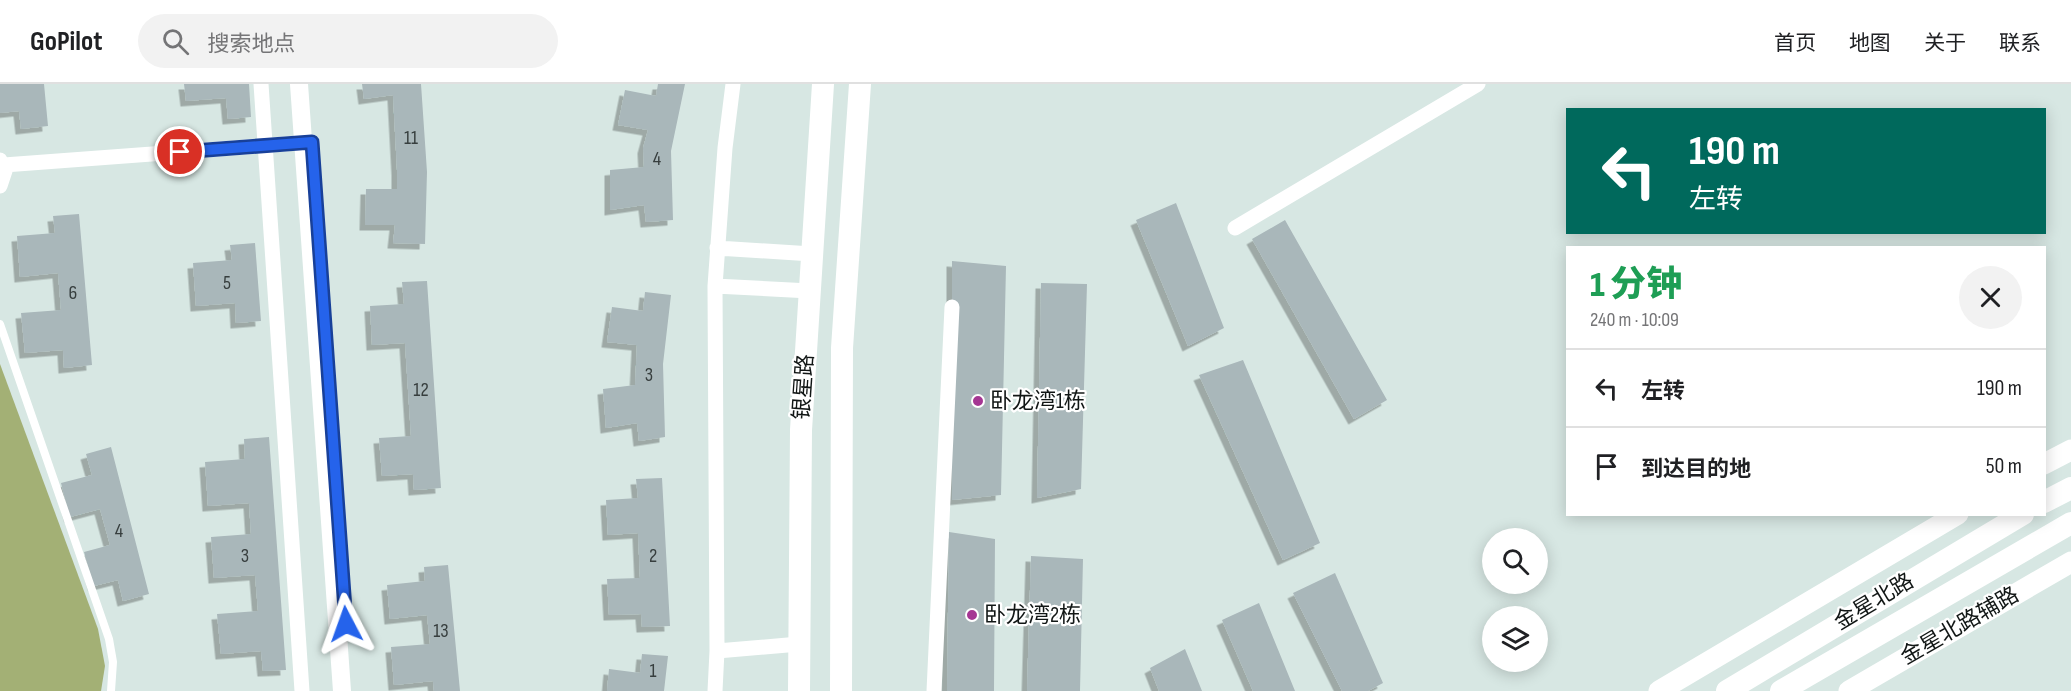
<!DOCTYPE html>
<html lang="zh">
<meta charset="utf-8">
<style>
:root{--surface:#fff;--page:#f2f2f2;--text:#202124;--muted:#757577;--line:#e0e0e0}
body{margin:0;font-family:"Sofia Sans Condensed","Noto Sans SC",sans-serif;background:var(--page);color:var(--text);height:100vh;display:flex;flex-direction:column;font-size:22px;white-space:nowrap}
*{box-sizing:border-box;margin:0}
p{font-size:20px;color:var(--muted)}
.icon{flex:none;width:33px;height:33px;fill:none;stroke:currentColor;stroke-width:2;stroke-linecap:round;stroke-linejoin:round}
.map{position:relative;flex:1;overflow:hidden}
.side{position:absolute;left:1566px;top:162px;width:480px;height:270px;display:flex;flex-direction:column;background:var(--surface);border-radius:0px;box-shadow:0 3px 15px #0003}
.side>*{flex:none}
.banner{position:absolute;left:1566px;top:24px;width:480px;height:126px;border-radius:0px;box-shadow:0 3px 15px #0003;background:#00695c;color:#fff;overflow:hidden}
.buttons{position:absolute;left:1482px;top:444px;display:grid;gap:12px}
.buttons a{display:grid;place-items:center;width:66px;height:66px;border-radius:50%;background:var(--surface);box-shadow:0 3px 15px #0003;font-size:30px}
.pin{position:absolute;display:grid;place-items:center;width:51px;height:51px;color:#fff;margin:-26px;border:3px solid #fff;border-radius:50%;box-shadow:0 2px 6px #0007}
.me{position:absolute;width:66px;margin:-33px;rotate:356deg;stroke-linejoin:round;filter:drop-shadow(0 0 4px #0008)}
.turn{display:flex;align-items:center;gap:21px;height:126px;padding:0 24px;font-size:27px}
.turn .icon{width:78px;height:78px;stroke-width:2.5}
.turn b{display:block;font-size:42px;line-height:51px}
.round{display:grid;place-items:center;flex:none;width:63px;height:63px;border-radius:32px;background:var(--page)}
.head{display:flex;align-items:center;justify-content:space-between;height:102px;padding:0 24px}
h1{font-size:36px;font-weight:800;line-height:45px;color:#1e9e55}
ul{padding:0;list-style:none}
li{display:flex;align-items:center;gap:18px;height:78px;padding:0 24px;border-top:2px solid var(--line)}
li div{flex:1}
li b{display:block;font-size:22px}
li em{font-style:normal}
header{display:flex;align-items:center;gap:36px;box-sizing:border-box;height:84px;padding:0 30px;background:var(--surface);border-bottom:2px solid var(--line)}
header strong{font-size:28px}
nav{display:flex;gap:33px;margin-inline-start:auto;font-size:21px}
.search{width:420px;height:54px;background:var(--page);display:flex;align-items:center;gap:15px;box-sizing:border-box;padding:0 21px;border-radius:33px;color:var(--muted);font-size:22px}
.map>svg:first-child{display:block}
.forest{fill:#a3b075}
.building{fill:#a9b7ba;filter:url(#shadow)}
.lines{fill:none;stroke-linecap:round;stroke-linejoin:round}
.service{stroke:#fff;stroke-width:8}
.minor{stroke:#fff;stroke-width:15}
.tertiary{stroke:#fff;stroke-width:18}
.secondary{stroke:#fff;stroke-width:21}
.primary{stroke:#fff;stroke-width:22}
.route-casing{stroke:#184099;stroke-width:15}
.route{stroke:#2563eb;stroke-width:10}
.poi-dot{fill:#a53693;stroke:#fff;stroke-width:2}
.labels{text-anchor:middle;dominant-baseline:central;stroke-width:4.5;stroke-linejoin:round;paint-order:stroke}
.number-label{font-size:20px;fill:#373e3e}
.street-label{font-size:22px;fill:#111615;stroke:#fff}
.poi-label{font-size:22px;fill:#111615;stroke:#fff;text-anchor:start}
</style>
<header>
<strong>GoPilot</strong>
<div class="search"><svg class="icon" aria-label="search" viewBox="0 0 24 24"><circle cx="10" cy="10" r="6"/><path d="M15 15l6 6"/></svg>搜索地点</div>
<nav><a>首页</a><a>地图</a><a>关于</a><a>联系</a></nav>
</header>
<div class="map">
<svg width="2071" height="607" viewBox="0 0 2071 607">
<defs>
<filter id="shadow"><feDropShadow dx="-5.5" dy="5.5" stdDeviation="0" flood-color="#0004"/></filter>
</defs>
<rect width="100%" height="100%" fill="#d7e7e3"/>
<!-- forest -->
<path class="forest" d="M 0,280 L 98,545 L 105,582 L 101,607 L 0,607 Z"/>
<!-- building -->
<path class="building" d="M 0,0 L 44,0 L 48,42 L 21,45 L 19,27 L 0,29 Z
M 184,0 L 249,0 L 251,33 L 228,35 L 226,14 L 186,17 Z
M 362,0 L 421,0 L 427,88 L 425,160 L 393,159 L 395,141 L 365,141 L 366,105 L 397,105 L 397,86 L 393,11 L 364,15 Z
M 658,0 L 685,0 L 671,67 L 673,136 L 646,138 L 644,121 L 610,126 L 610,86 L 644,83 L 643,64 L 648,46 L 618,41 L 625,6 L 656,12 Z
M 1176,119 L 1224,244 L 1188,262 L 1136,136 Z
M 79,130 L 92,281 L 64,284 L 63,266 L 25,269 L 21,229 L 61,226 L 58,189 L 20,193 L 17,152 L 55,149 L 53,132 Z
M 1285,136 L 1387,316 L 1354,335 L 1252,155 Z
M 255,159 L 261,237 L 236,239 L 235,219 L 196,222 L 193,179 L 232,176 L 230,161 Z
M 952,177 L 1006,182 L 1001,411 L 952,416 Z
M 427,197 L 441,404 L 414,406 L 413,390 L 382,392 L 379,354 L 411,352 L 405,259 L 372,261 L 370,222 L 404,220 L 402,198 Z
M 1041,199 L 1087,200 L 1081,405 L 1037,414 Z
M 645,208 L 671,211 L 663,280 L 665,353 L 639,357 L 637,339 L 606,344 L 603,305 L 635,301 L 637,261 L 607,258 L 612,223 L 643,227 Z
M 1243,276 L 1320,459 L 1283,476 L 1199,291 Z
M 269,353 L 286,586 L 263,587 L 261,567 L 221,570 L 217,530 L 258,527 L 255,491 L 214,494 L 211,453 L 251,450 L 249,419 L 208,422 L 205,378 L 245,375 L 244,355 Z
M 111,363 L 149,510 L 123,517 L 118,496 L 94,502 L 84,468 L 110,461 L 100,425 L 70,433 L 61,399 L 92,391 L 86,370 Z
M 662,394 L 670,542 L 642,543 L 641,530 L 609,531 L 607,495 L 640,494 L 638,449 L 608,451 L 606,416 L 638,414 L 636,395 Z
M 949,448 L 995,455 L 994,607 L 947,607 Z
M 1031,472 L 1083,475 L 1080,607 L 1027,607 Z
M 448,481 L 460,607 L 434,607 L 433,597 L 394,601 L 391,563 L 430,560 L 427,531 L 390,535 L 387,501 L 425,497 L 424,483 Z
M 1335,489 L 1383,599 L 1368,607 L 1342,607 L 1293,509 Z
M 1259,519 L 1295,607 L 1253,607 L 1222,536 Z
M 1185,565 L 1202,607 L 1159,607 L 1150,584 Z
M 642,570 L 668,572 L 664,607 L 607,607 L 609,585 L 640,589 Z"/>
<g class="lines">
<!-- service -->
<path class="service" d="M 0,240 L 109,555 L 113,578 L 111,607"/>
<!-- minor -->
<path class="minor" d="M 261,0 L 302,607
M 0,76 L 5,87 L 0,102
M 4,81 L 312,58
M 1235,144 L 1478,0
M 717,164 L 812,170
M 715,202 L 810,207
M 717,567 L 799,560
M 715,607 L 717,567 L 715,202 L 725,64 L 733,0
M 934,607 L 952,223"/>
<!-- tertiary -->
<path class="tertiary" d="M 299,0 L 342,607"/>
<!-- secondary -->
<path class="secondary" d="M 2044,380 L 2071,366
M 1659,607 L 1958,430
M 1849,607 L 2071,478"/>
<!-- primary -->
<path class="primary" d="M 2044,418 L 2071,404
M 799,607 L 801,346 L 823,0
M 841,607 L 842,264 L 860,0
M 1727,607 L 2023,430
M 1781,607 L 2071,439"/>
</g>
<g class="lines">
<!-- route casing -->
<g class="route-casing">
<path id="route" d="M 180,68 L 312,58 L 346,540"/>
</g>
<!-- route -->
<use href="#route" class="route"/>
</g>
<!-- markers -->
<g class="poi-dot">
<circle cx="978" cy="317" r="6"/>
<circle cx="972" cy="531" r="6"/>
</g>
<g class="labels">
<!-- number labels -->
<g class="number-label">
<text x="411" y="54">11</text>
<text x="657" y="75">4</text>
<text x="227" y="199">5</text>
<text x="73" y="209">6</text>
<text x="649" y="291">3</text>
<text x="421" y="306">12</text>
<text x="119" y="447">4</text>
<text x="245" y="472">3</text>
<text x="653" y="472">2</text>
<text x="441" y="547">13</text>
<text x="653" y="587">1</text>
</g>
<!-- street labels -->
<g class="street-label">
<text transform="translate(804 303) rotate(-86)">银星路</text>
<text transform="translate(1874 518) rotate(-31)">金星北路</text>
<text transform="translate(1960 542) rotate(-30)">金星北路辅路</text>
</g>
<!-- poi labels -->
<g class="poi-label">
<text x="990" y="317">卧龙湾1栋</text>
<text x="984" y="531">卧龙湾2栋</text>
</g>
</g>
</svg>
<div class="buttons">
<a><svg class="icon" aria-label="search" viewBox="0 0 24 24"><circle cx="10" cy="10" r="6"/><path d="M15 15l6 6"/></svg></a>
<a><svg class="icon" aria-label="layers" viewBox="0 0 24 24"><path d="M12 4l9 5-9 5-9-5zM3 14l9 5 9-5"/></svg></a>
</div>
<div class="pin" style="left:180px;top:68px;background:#d93025"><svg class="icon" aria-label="arrive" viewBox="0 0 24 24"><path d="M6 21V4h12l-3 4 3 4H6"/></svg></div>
<svg class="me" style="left:346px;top:540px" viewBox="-20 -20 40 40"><path d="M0-17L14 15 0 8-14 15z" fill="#2563eb" stroke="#fff" stroke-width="4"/></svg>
<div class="banner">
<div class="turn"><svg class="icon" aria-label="left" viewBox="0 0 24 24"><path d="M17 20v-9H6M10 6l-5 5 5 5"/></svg><div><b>190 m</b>左转</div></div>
</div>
<section class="side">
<div class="head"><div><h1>1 分钟</h1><p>240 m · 10:09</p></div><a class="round"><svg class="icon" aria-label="close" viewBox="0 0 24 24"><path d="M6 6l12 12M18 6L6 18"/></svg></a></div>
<ul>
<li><svg class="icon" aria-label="left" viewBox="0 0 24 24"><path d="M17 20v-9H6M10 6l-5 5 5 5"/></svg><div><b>左转</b></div><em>190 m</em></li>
<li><svg class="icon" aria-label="arrive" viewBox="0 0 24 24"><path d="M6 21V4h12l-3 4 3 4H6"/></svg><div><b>到达目的地</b></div><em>50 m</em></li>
</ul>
</section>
</div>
